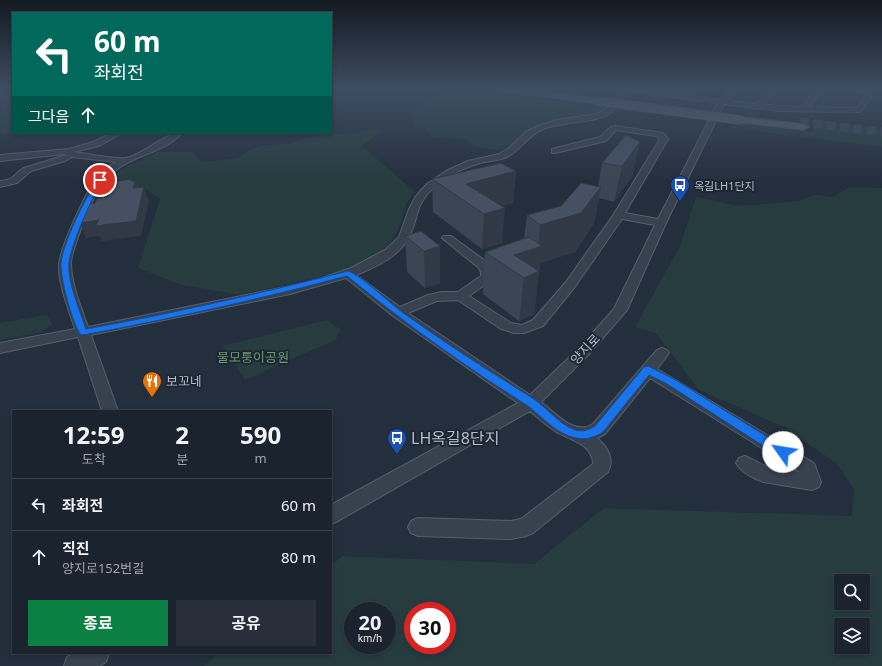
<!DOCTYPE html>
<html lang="ko">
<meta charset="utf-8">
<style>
:root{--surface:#1b232e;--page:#282f3a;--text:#f1f3f6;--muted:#a0a4aa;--line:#39404a;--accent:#0b8043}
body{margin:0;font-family:"Noto Sans","Noto Sans KR",sans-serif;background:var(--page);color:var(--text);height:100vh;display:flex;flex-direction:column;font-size:15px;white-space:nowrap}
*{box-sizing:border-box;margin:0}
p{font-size:13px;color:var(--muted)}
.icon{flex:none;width:22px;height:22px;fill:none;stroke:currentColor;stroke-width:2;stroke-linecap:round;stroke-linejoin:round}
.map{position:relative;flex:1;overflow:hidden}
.drawer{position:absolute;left:12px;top:410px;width:320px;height:244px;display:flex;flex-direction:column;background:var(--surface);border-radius:0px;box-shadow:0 2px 6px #0003,0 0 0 1px var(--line)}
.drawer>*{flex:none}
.guide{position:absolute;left:12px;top:12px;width:320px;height:122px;border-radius:0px;box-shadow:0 2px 6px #0003,0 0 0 1px var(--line);background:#00695c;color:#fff;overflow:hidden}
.controls{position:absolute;left:834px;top:574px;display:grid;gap:8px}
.controls a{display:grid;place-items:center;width:36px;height:36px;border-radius:0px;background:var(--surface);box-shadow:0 2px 6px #0003,0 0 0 1px var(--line);font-size:20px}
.speed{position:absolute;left:344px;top:602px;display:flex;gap:8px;font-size:20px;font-weight:700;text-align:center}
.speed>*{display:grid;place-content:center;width:52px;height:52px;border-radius:50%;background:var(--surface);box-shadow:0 2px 6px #0003,0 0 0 1px var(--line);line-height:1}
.speed small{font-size:10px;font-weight:400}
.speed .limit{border:6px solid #d22;background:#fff;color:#111}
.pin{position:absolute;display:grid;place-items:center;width:34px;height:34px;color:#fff;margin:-17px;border:2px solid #fff;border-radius:50%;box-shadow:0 1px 4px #0007}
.me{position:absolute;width:44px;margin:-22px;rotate:302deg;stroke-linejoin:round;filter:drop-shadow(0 0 3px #0008)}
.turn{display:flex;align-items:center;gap:14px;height:84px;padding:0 16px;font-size:18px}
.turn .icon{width:52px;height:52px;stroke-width:2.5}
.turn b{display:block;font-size:28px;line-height:34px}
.then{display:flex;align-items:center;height:38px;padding:0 16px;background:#0003;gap:8px;font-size:15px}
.eta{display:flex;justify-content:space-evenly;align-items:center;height:68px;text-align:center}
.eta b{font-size:24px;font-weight:700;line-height:28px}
.action{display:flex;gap:8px;margin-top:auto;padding:8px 16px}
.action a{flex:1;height:46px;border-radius:0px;background:var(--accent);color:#fff;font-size:16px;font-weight:700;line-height:46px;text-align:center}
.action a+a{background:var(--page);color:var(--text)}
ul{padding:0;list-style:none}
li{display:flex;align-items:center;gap:12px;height:52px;padding:0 16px;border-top:1px solid var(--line)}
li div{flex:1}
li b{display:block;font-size:15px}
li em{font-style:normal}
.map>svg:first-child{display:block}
.green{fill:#263c3f;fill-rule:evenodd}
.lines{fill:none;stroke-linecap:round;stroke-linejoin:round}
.major-tunnel{stroke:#3a4453;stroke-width:9;stroke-dasharray:9 4.5;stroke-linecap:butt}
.minor-casing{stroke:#565f6c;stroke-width:2}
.major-casing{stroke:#414a57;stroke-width:2}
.minor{fill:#38414e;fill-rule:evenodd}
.major{fill:#56606e;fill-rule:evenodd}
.major-bridge-casing{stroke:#414a57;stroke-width:10;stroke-linecap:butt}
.major-bridge{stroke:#56606e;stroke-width:9}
.wall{fill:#3b4654}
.shaded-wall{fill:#303945}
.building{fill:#455162;stroke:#303945}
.route{fill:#1a73e8;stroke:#114b97}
.labels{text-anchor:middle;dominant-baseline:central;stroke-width:4;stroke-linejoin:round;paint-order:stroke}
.far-poi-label{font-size:11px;fill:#b4bcc9;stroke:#1d2633;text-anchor:start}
.street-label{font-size:13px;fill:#b4bcc9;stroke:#1d2633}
.park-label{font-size:13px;fill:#6b9a76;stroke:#1d2633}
.poi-label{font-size:13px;fill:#b4bcc9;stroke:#1d2633;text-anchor:start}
.near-poi-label{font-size:16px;fill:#b4bcc9;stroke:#1d2633;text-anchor:start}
</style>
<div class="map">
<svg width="882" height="666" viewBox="0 0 882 666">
<rect width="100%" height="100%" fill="#242f3e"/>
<!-- green -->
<path class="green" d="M 0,89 L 13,91 L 13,133 L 0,134 Z
M 465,92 L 519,96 L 605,109 C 592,121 572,115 556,120 C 536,125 522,137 506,151 L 474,147 L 469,140 L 432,137 L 425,129 L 413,129 L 414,112 L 437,93 Z
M 812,120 L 882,129 L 882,147 L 730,128 L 731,121 L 814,132 Z
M 374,129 L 381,132 L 362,146 L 415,192 L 406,204 L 402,220 L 394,238 L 379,254 L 341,272 L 239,295 L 182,285 L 138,268 L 160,199 L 143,188 L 127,186 L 103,189 L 114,175 L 125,167 L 158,152 L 193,152 L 202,162 L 238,158 L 251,149 L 266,145 L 288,144 L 319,135 L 352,134 Z
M 849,187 L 882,188 L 882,666 L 204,666 L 219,653 L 331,653 L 331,565 L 343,556 L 534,564 L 604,508 L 852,516 L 854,489 L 837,464 L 784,427 L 699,390 L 656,333 L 635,327 L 680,246 L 696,197 L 738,206 L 799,201 L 815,195 L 834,197 ZM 841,581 L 863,581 L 863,603 L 841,603 ZM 353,611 L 387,611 L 387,645 L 353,645 ZM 413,611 L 447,611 L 447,645 L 413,645 ZM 841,625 L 863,625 L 863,647 L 841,647 Z
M 47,315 L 52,325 L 41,332 L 0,340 L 0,323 Z
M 327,320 L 341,330 L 335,340 L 245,380 L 223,346 Z"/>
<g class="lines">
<!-- major-tunnel -->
<path class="major-tunnel" d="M 800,122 L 882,132"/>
<!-- minor casing -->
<g class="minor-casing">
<path id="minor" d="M 620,89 L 640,89 L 721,100 L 734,89 L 741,89 L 728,100 L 755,104 L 771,89 L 778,89 L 762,105 L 802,107 L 817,89 L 824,89 L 809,107 L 857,108 L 867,94 L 846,89 L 861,89 L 874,93 L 861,111 L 859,112 L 780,111 L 724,104 L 666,223 L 627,310 L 589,354 L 541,402 C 556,413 574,436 593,424 L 657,350 L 662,348 L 667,350 L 669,353 L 657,369 L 814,463 L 821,482 L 819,487 L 812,490 L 763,482 C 753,478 741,472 736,463 L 739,458 L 745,456 L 767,467 L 800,472 L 650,378 L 605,434 L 597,438 C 607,446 615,459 608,472 L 533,533 L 526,536 L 511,539 L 418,536 L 411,533 L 408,527 L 411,521 L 418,518 L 511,521 L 521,519 L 593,464 C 593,443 568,440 555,431 C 546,425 538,418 530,411 L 338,521 L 331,524 L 331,505 L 518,403 L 393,316 L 346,278 L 290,294 L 91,335 L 118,411 L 102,411 L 78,337 L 0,353 L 0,343 L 75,329 C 69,310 58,284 59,264 C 61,246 85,194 96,179 C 101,172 109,166 117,162 L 72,157 L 65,161 L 31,171 L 17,183 L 0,187 L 0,181 C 17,179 13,174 24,168 L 66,155 L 65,154 L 0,161 L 0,155 L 69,149 L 93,142 L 112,133 L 122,133 L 99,146 L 74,152 C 84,153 119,160 126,158 C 145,154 163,133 182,133 C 165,152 135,155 116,170 C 108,176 102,183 98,191 C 91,202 70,253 71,265 C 72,286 81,307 88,327 L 290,286 L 319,279 L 351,268 L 385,250 L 399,237 L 409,209 L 416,196 L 427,184 L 446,171 L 468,161 L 499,154 L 508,149 L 526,132 L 538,126 L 557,120 L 597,114 L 608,107 L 622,90 ZM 627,91 L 718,103 L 658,219 L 625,213 L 668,139 L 663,133 L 615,126 L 611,127 L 600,137 L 552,149 L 552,153 L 555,153 L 606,141 L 616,130 L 656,136 L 660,139 L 614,214 L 566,282 L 533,320 L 522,325 L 511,323 L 469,296 L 490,281 L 493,275 L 492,270 L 487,262 L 451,236 L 443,236 L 442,238 L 479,268 L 481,272 L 481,276 L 458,292 L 442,292 L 428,295 L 400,307 L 356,275 C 374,268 396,258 406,242 C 414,231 415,219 419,208 C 425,193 439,182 453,174 C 462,169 473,165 484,162 C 491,161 500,160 507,157 C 521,150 528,135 543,129 C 562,121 595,124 610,113 C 617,107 622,99 627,91 ZM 622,219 L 655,225 L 614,309 L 579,348 L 530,395 L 408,313 L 437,301 L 458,300 L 501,329 L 514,333 L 524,333 L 543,326 L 574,288 Z
M 74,653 L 109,653 L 106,662 L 99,666 L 64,666 L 67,657 Z"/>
</g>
<!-- major casing -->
<g class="major-casing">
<path id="major" d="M 495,89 L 521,89 L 598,98 L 602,101 L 598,104 L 499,91 Z
M 740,117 L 804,124 L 809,127 L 804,130 L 737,122 L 735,120 Z"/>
</g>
<!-- minor -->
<use href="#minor" class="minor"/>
<!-- major -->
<use href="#major" class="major"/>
<!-- major-bridge casing -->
<g class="major-bridge-casing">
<path id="major-bridge" d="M 598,101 L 740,120"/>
</g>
<!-- major-bridge -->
<use href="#major-bridge" class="major-bridge"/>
</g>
<!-- wall -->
<path class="wall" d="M 626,135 L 633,175 L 614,202 L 599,198 L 594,223 L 575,252 L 540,263 L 534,314 L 519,321 L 483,294 L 485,252 L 524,238 L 527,215 L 561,206 L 598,186 L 602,163 Z
M 516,171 L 513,203 L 501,206 L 502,243 L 482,249 L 433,212 L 432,179 Z
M 405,236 L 440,246 L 440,283 L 425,288 L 407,272 Z"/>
<!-- shaded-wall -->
<path class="shaded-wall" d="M 640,142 L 633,175 L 614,202 L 622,166 Z
M 516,171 L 513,203 L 480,212 L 466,184 Z
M 131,179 L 134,186 L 135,181 L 140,195 L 136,194 L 131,181 Z
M 144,187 L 149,201 L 141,236 L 102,241 L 99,236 L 86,238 L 80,223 Z
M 601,187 L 594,223 L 575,252 L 540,263 L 534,314 L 519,321 L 524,278 L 514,255 L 538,247 L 540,225 Z
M 505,208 L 502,243 L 482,249 L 484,214 Z
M 440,246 L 440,283 L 425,288 L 424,251 Z"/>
<!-- building -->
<path class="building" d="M 626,135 L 640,142 L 622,166 L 602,163 Z
M 501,163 L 516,171 L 466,184 L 505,208 L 484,214 L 432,179 Z
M 131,179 L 131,181 L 135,181 L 133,188 L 144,187 L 136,221 L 95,226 L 99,220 L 80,223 L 87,204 L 95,203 L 97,198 L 108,196 L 113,182 Z
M 581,183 L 601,187 L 581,213 L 540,225 L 527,215 L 561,206 Z
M 421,231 L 440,246 L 424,251 L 405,236 Z
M 529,237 L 542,246 L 514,255 L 539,271 L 524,278 L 485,252 Z"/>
<!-- sky -->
<linearGradient id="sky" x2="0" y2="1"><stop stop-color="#141a22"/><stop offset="0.49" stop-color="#3f4d63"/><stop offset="1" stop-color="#3f4d63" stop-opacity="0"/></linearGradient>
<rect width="882" height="182" fill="url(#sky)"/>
<!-- route -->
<path class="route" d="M 98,179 L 103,180 C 92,197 71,244 69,263 C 67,281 80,311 86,329 C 175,313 262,293 348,271 C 359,274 390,303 402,312 C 445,343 489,371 534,399 C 548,409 559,424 575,430 C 583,432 589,430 595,426 L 644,367 L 648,366 L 674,379 L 787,449 L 789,452 L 787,456 L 783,457 L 779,456 L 667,384 L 649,375 L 603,432 C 592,439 582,441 569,436 C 553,430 541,416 528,406 C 518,399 507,393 497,386 C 445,352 395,315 347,276 C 260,299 172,319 83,335 L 80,334 C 72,321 60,278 61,263 C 63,243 86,196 98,179 Z"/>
<!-- icons -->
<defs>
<g id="bus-pin" transform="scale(1)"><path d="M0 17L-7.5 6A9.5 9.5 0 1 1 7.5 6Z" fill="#1a4fb4" stroke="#1d2633"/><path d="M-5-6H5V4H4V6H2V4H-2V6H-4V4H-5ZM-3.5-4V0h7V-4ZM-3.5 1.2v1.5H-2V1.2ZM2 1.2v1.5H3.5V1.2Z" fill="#fff"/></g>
<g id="restaurant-pin" transform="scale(1)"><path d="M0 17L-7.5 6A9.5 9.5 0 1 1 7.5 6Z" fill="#e8710a" stroke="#1d2633"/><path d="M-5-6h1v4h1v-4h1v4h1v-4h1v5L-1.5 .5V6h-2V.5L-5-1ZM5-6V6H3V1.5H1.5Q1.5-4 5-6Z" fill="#fff"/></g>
</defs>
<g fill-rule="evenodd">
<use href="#bus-pin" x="680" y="185"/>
<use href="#restaurant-pin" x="152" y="381"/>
<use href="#bus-pin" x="397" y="438"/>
</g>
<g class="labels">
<!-- far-poi labels -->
<g class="far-poi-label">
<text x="694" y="185">옥길LH1단지</text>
</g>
<!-- street labels -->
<g class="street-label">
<text transform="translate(585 349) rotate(-47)">양지로</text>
</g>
<!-- park labels -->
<g class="park-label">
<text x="253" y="357">물모퉁이공원</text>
</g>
<!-- poi labels -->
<g class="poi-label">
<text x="166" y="381">보꼬네</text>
</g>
<!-- near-poi labels -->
<g class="near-poi-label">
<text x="411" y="438">LH옥길8단지</text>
</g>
</g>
</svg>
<div class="controls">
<a><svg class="icon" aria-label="search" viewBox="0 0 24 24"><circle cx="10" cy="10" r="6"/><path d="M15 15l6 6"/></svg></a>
<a><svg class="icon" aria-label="layers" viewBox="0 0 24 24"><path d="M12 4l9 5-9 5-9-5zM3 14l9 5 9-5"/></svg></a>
</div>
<div class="speed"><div>20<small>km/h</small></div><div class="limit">30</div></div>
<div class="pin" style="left:100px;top:180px;background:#d93025"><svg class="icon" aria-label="arrive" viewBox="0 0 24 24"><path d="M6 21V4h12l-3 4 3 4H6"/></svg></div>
<svg class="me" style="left:783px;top:452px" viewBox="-20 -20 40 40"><circle r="19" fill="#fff"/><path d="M0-13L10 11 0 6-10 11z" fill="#1a73e8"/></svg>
<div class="guide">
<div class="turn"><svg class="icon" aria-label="left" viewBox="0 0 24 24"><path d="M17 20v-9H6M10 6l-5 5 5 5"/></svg><div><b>60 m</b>좌회전</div></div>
<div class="then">그다음<svg class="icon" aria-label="ahead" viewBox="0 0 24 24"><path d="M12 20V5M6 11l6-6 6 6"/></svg></div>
</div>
<section class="drawer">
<div class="eta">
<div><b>12:59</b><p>도착</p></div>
<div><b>2</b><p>분</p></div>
<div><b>590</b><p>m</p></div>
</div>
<ul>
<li><svg class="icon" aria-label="left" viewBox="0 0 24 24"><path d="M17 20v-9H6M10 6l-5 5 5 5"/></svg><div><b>좌회전</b></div><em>60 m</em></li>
<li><svg class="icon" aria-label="ahead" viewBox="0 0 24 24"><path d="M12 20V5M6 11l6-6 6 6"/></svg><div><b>직진</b><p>양지로152번길</p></div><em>80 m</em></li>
</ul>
<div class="action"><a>종료</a><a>공유</a></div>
</section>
</div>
